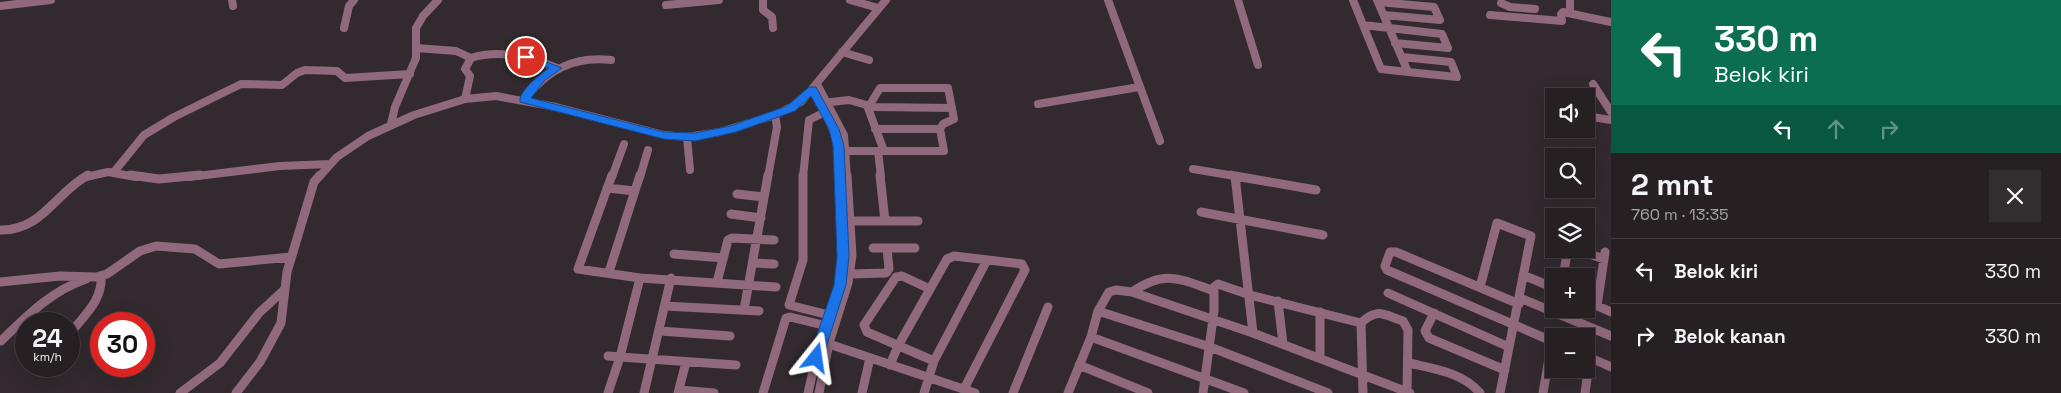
<!DOCTYPE html>
<html lang="id">
<meta charset="utf-8">
<style>
:root{--surface:#262022;--page:#322d2f;--text:#f1f3f6;--muted:#a4a3a5;--line:#423e40}
body{margin:0;font-family:"Space Grotesk",sans-serif;background:var(--page);color:var(--text);height:100vh;display:flex;flex-direction:column;font-size:19px;white-space:nowrap}
*{box-sizing:border-box;margin:0}
p{font-size:16px;color:var(--muted)}
.icon{flex:none;width:28px;height:28px;fill:none;stroke:currentColor;stroke-width:2;stroke-linecap:round;stroke-linejoin:round}
.map{position:relative;flex:1;overflow:hidden}
.panel{display:flex;flex-direction:column;background:var(--surface);width:450px}
.panel>*{flex:none}
.top-card{background:#0b6e4f;color:#fff;overflow:hidden}
.controls{position:absolute;left:1545px;top:88px;display:grid;gap:10px}
.controls a{display:grid;place-items:center;width:50px;height:50px;border-radius:0px;background:var(--surface);box-shadow:0 5px 20px #0002,0 0 0 1px var(--line);font-size:25px}
.speed{position:absolute;left:15px;top:312px;display:flex;gap:10px;font-size:25px;font-weight:700;text-align:center}
.speed>*{display:grid;place-content:center;width:65px;height:65px;border-radius:50%;background:var(--surface);box-shadow:0 5px 20px #0002,0 0 0 1px var(--line);line-height:1}
.speed small{font-size:12px;font-weight:400}
.speed .limit{border:8px solid #d22;background:#fff;color:#111}
.pin{position:absolute;display:grid;place-items:center;width:42px;height:42px;color:#fff;margin:-21px;border:2px solid #fff;border-radius:50%;box-shadow:0 1px 5px #0007}
.me{position:absolute;width:55px;margin:-28px;rotate:15deg;stroke-linejoin:round;filter:drop-shadow(0 0 4px #0008)}
.turn{display:flex;align-items:center;gap:18px;height:105px;padding:0 20px;font-size:22px}
.turn .icon{width:65px;height:65px;stroke-width:2.5}
.turn b{display:block;font-size:35px;line-height:42px}
.lanes{display:flex;align-items:center;height:48px;padding:0 20px;background:#0003;justify-content:center;gap:25px;direction:ltr}
.lanes .off{opacity:.35}
.round{display:grid;place-items:center;flex:none;width:52px;height:52px;border-radius:0px;background:var(--page)}
.summary{display:flex;align-items:center;justify-content:space-between;height:85px;padding:0 20px}
h1{font-size:30px;font-weight:700;line-height:38px}
ul{padding:0;list-style:none}
li{display:flex;align-items:center;gap:15px;height:65px;padding:0 20px;border-top:1px solid var(--line)}
li div{flex:1}
li b{display:block;font-size:19px}
li em{font-style:normal}
main{display:flex;flex:1;min-height:0}
.map>svg:first-child{display:block}
.lines{fill:none;stroke-linecap:round;stroke-linejoin:round}
.minor-far1{stroke:#90697c;stroke-width:8}
.minor{stroke:#90697c;stroke-width:9}
.route{fill:#1a73e8;stroke:#114b97}
</style>
<main>
<div class="map">
<svg width="1611" height="393" viewBox="0 0 1611 393">
<rect width="100%" height="100%" fill="#322a2e"/>
<g class="lines">
<!-- minor-far1 -->
<path class="minor-far1" d="M 232,0 L 233,6
M 763,0 L 763,10 L 772,17 L 773,28
M 850,0 L 878,8
M 1108,0 L 1160,141
M 1238,0 L 1258,65
M 1353,0 L 1363,25
M 1377,0 L 1408,72 L 1457,77 L 1451,62 L 1402,57
M 1570,0 L 1570,13
M 1378,2 L 1434,7 L 1440,20 L 1384,15
M 1501,3 L 1510,7 L 1535,9
M 666,5 L 719,0
M 0,6 L 51,0
M 1490,15 L 1562,21 L 1561,14 L 1563,12 L 1611,22
M 344,28 L 349,6 L 354,0
M 1395,43 L 1448,48
M 417,48 L 456,51 L 471,58 L 465,69 L 470,76 L 465,99
M 842,52 L 869,60
M 471,58 C 500,49 530,57 557,68
M 1408,72 L 1381,69 L 1363,25 L 1442,34 L 1448,48
M 817,84 L 844,135 L 847,177
M 1593,84 L 1611,112
M 880,88 L 948,88 L 954,119 L 943,124 L 940,129 L 944,151 L 884,151 L 868,108 Z
M 812,89 C 832,125 839,135 840,177
M 524,100 C 547,70 573,56 611,60
M 822,103 L 849,100 L 874,107 L 952,108
M 1038,104 L 1139,87
M 1586,116 L 1611,120
M 391,124 L 395,107 L 416,58 L 416,28 L 423,16 L 438,0
M 875,129 L 940,129
M 687,137 L 690,170
M 846,151 L 884,151
M 878,151 L 881,177
M 1193,169 L 1235,176
M 114,172 L 144,135 L 174,117 L 241,84 L 282,85 L 297,73 L 305,70 L 337,71 L 345,78 L 410,74
M 86,177 L 108,172 L 136,177
M 189,177 L 280,166 L 330,164
M 319,177 L 337,157 L 368,136 L 414,115 L 465,99 L 496,96 L 556,107 L 664,135 L 687,137 L 720,132 L 775,115 L 801,102 L 886,0
M 612,177 L 624,144
M 640,177 L 648,150
M 768,177 L 777,127 L 775,115
M 803,177 L 809,120 L 825,112
M 1235,177 L 1238,177"/>
<!-- minor -->
<path class="minor" d="M 130,175 L 159,179 L 200,175
M 612,175 L 578,269 L 640,278
M 803,175 L 803,260 L 789,305 L 829,315
M 880,175 L 885,221
M 1231,175 L 1235,176
M 607,188 L 635,191
M 737,194 L 764,197
M 1201,212 L 1323,235
M 731,214 L 761,218
M 850,221 L 918,221
M 0,230 C 42,231 55,193 88,175
M 873,248 L 915,248
M 1575,249 L 1604,259
M 674,254 L 723,258
M 753,263 L 774,264
M 609,272 L 640,175
M 850,274 L 886,273 L 889,269 L 887,248
M 1523,275 L 1554,288
M 1563,276 L 1568,249
M 0,282 L 60,276 L 96,277 L 107,274 L 140,251 L 156,246 L 195,249 L 219,264 L 291,257
M 717,282 L 728,240 L 732,238 L 774,240
M 1480,287 L 1497,223 L 1531,236 L 1500,393
M 930,289 L 902,276 L 896,277 L 864,325 L 867,332 L 934,361
M 1132,292 C 1165,269 1180,279 1214,291
M 1388,293 L 1509,347
M 1520,298 L 1611,336
M 1278,301 L 1283,344
M 1586,301 L 1611,312
M 1519,304 L 1396,252 L 1390,252 L 1385,266 L 1387,270 L 1554,342
M 665,306 L 759,311
M 1597,306 L 1605,252
M 744,310 L 768,175
M 1098,311 L 1210,347 L 1328,393
M 1320,312 L 1320,358
M 1434,313 L 1425,331 L 1429,338 L 1505,370
M 1361,323 L 1363,393
M 660,331 L 730,336
M 1253,333 L 1235,176 L 1316,190
M 69,335 C 83,316 103,301 101,276
M 1091,337 L 1244,393
M 1,341 C 27,316 51,291 86,279
M 823,342 L 975,393
M 608,356 L 620,357 L 640,278 L 776,287
M 1586,356 L 1611,367
M 1409,363 C 1434,369 1462,372 1480,393
M 890,365 L 898,346 L 947,259 L 954,256 L 1022,264 L 1025,270 L 964,389
M 1079,365 L 1148,393
M 45,371 L 48,366
M 679,390 L 714,393
M 180,393 L 220,363 L 259,313 L 284,290
M 236,393 L 260,362 L 281,323 L 287,272 L 314,182 L 320,175
M 608,393 L 620,357 L 736,365
M 644,393 L 671,278
M 678,393 L 686,362
M 763,393 L 786,318 L 790,317 L 831,327
M 808,393 L 820,341 L 840,285 L 843,256 L 840,175
M 819,393 L 829,343 L 848,283 L 852,255 L 847,175
M 862,393 L 870,358
M 924,393 L 934,361 L 987,260
M 1013,393 L 1048,307
M 1068,393 L 1091,337 L 1098,311 L 1109,292 L 1116,290 L 1132,292 L 1253,333 L 1410,393
M 1203,393 L 1214,311 L 1214,287 L 1218,284 L 1250,295 L 1361,323 C 1377,307 1384,315 1403,321 L 1408,330 L 1407,392
M 1543,393 L 1552,341
M 1585,393 L 1590,358"/>
</g>
<!-- route -->
<path class="route" d="M 526,54 L 562,68 L 545,80 L 531,98 L 664,132 L 695,133 L 730,126 L 787,106 L 809,87 L 816,87 L 839,129 L 844,146 L 849,256 L 846,285 L 821,363 L 811,363 L 809,358 L 834,285 L 837,256 L 833,146 L 829,129 L 811,96 L 795,111 L 736,132 L 695,141 L 664,139 L 520,102 C 518,92 540,74 549,68 L 523,59 L 523,55 Z"/>
</svg>
<div class="controls">
<a><svg class="icon" aria-label="sound" viewBox="0 0 24 24"><path d="M4 9h4l5-4v14l-5-4H4zM17 9q2 3 0 6"/></svg></a>
<a><svg class="icon" aria-label="search" viewBox="0 0 24 24"><circle cx="10" cy="10" r="6"/><path d="M15 15l6 6"/></svg></a>
<a><svg class="icon" aria-label="layers" viewBox="0 0 24 24"><path d="M12 4l9 5-9 5-9-5zM3 14l9 5 9-5"/></svg></a>
<a>+</a>
<a>−</a>
</div>
<div class="speed"><div>24<small>km/h</small></div><div class="limit">30</div></div>
<div class="pin" style="left:526px;top:57px;background:#d93025"><svg class="icon" aria-label="arrive" viewBox="0 0 24 24"><path d="M6 21V4h12l-3 4 3 4H6"/></svg></div>
<svg class="me" style="left:816px;top:358px" viewBox="-20 -20 40 40"><path d="M0-17L14 15 0 8-14 15z" fill="#1a73e8" stroke="#fff" stroke-width="4"/></svg>
</div>
<section class="panel">
<div class="top-card">
<div class="turn"><svg class="icon" aria-label="left" viewBox="0 0 24 24"><path d="M17 20v-9H6M10 6l-5 5 5 5"/></svg><div><b>330 m</b>Belok kiri</div></div>
<div class="lanes"><svg class="icon" aria-label="left" viewBox="0 0 24 24"><path d="M17 20v-9H6M10 6l-5 5 5 5"/></svg><svg class="icon off" aria-label="ahead" viewBox="0 0 24 24"><path d="M12 20V5M6 11l6-6 6 6"/></svg><svg class="icon off" aria-label="right" viewBox="0 0 24 24"><path d="M7 20v-9h11M14 6l5 5-5 5"/></svg></div>
</div>
<div class="summary"><div><h1>2 mnt</h1><p>760 m · 13:35</p></div><a class="round"><svg class="icon" aria-label="close" viewBox="0 0 24 24"><path d="M6 6l12 12M18 6L6 18"/></svg></a></div>
<ul>
<li><svg class="icon" aria-label="left" viewBox="0 0 24 24"><path d="M17 20v-9H6M10 6l-5 5 5 5"/></svg><div><b>Belok kiri</b></div><em>330 m</em></li>
<li><svg class="icon" aria-label="right" viewBox="0 0 24 24"><path d="M7 20v-9h11M14 6l5 5-5 5"/></svg><div><b>Belok kanan</b></div><em>330 m</em></li>
</ul>
</section>
</main>
